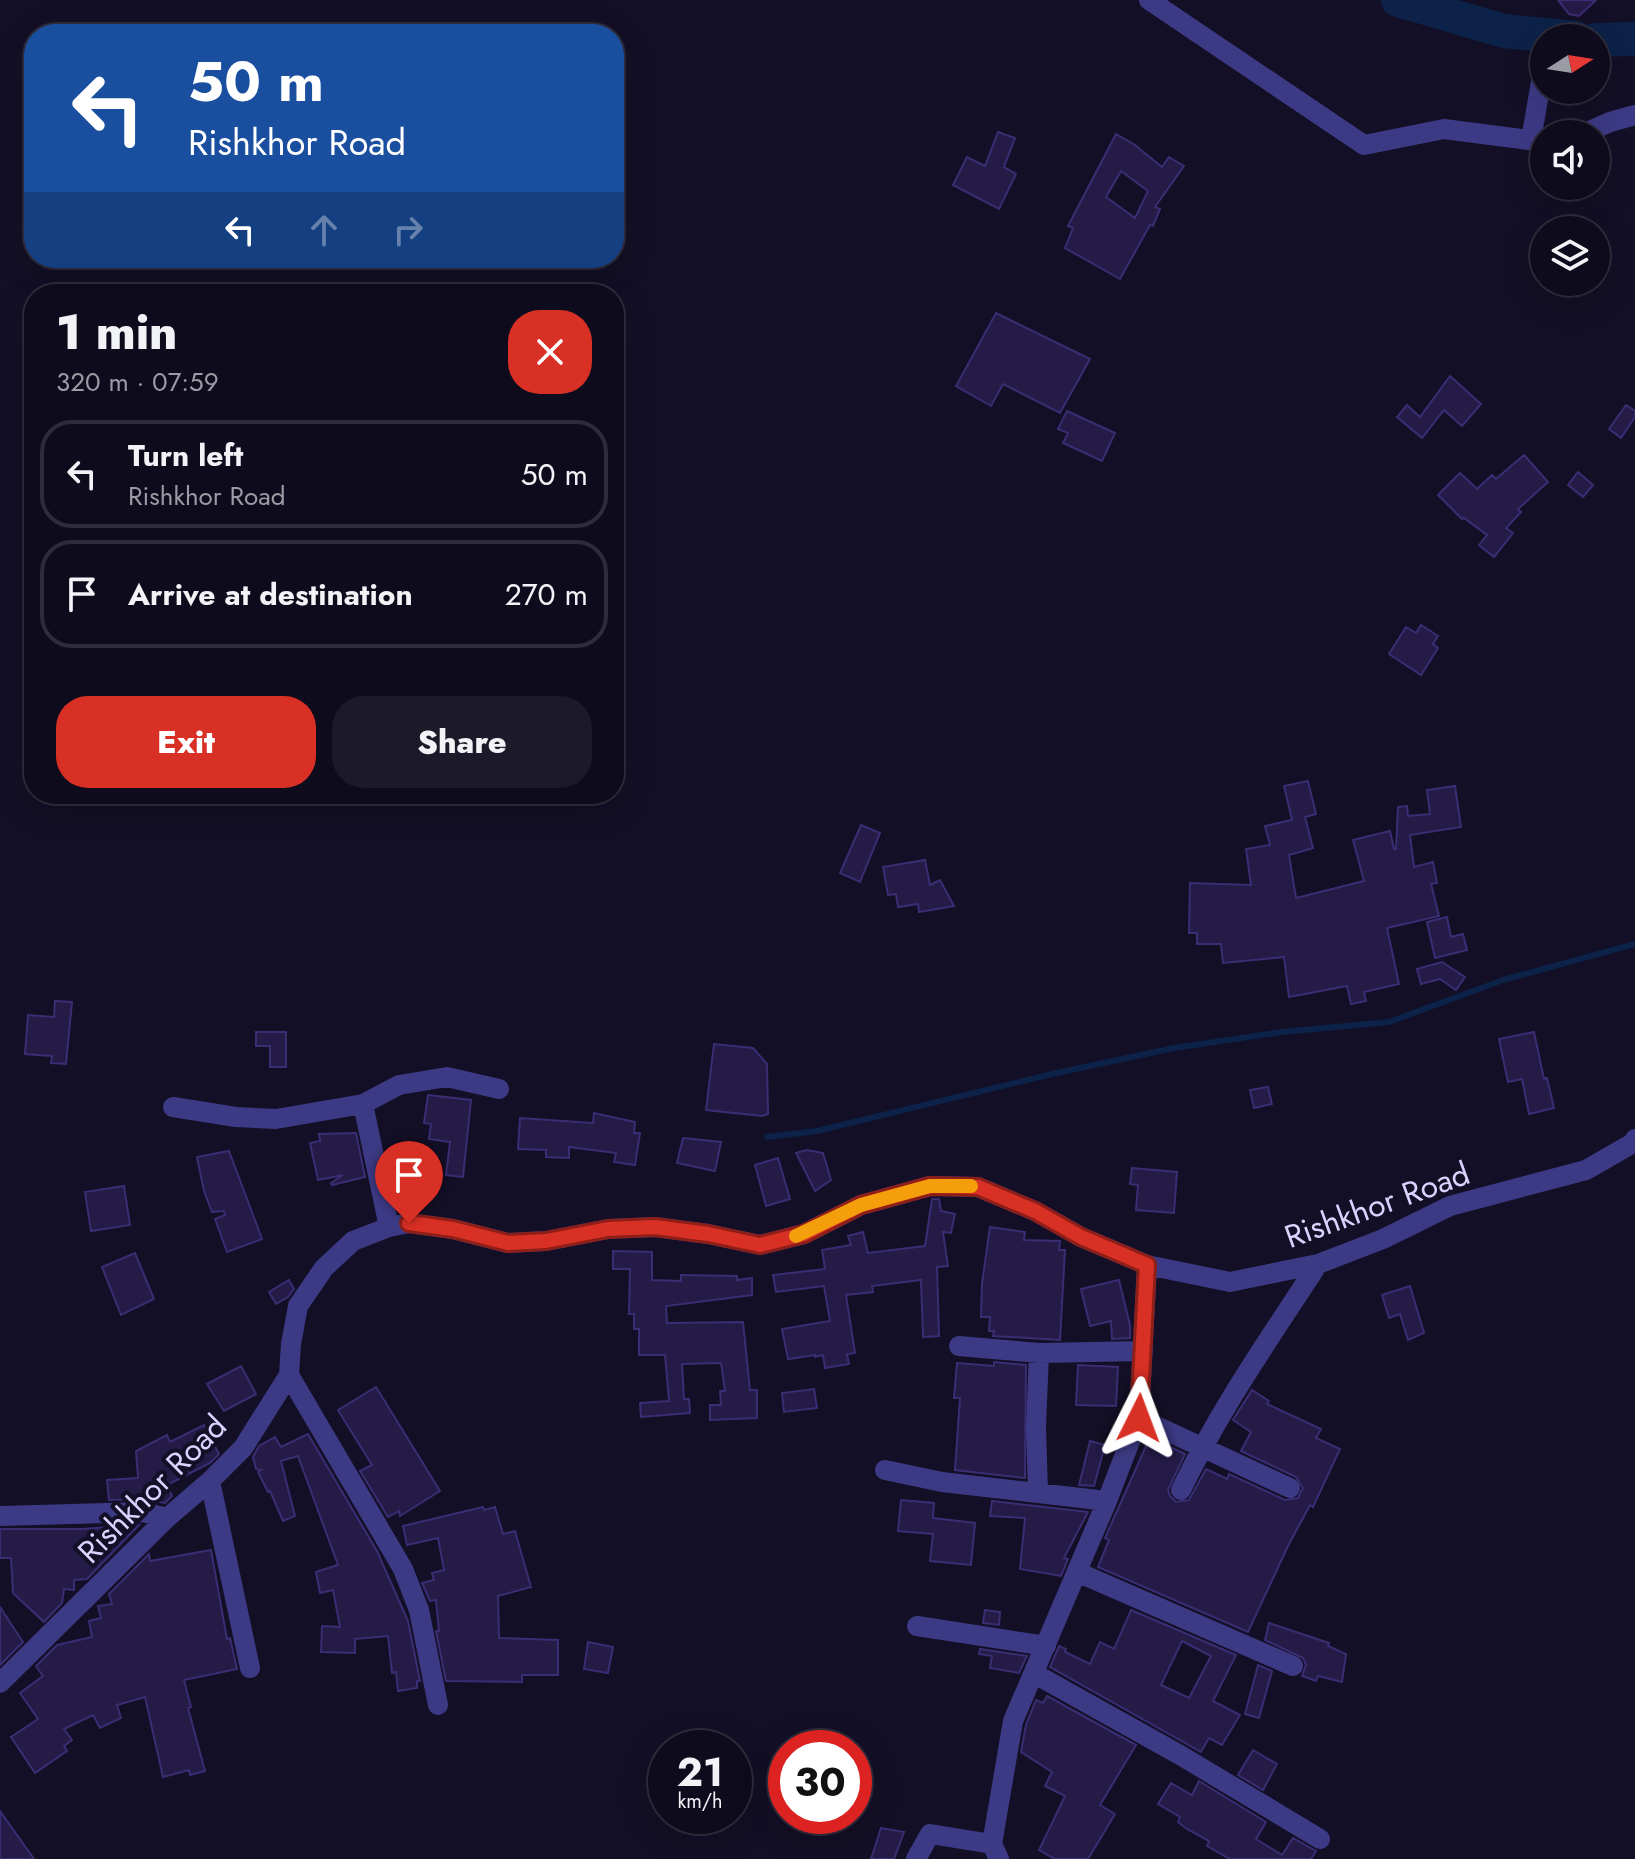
<!DOCTYPE html>
<meta charset="utf-8">
<style>
:root{--surface:#0e0b1c;--page:#1c1929;--text:#f1f3f6;--muted:#9b9ba3;--line:#2e2b3b;--accent:#d93025}
body{margin:0;font-family:Jost,sans-serif;background:var(--page);color:var(--text);height:100vh;display:flex;flex-direction:column;font-size:30px;white-space:nowrap}
*{box-sizing:border-box;margin:0}
p{font-size:26px;color:var(--muted)}
.icon{flex:none;width:44px;height:44px;fill:none;stroke:currentColor;stroke-width:2;stroke-linecap:round;stroke-linejoin:round}
.map{position:relative;flex:1;overflow:hidden}
.details{position:absolute;left:24px;top:284px;width:600px;height:520px;display:flex;flex-direction:column;background:var(--surface);border-radius:32px;box-shadow:0 8px 32px #0002,0 0 0 2px var(--line)}
.details>*{flex:none}
.hud{position:absolute;left:24px;top:24px;width:600px;height:244px;border-radius:32px;box-shadow:0 8px 32px #0002,0 0 0 2px var(--line);background:#1a4fa0;color:#fff;overflow:hidden}
.needle{width:52px;rotate:78deg}
.controls{position:absolute;left:1530px;top:24px;display:grid;gap:16px}
.controls a{display:grid;place-items:center;width:80px;height:80px;border-radius:50%;background:var(--surface);box-shadow:0 8px 32px #0002,0 0 0 2px var(--line);font-size:40px}
.speed{position:absolute;left:648px;top:1730px;display:flex;gap:16px;font-size:40px;font-weight:700;text-align:center}
.speed>*{display:grid;place-content:center;width:104px;height:104px;border-radius:50%;background:var(--surface);box-shadow:0 8px 32px #0002,0 0 0 2px var(--line);line-height:1}
.speed small{font-size:20px;font-weight:400}
.speed .limit{border:12px solid #d22;background:#fff;color:#111}
.pin{position:absolute;display:grid;place-items:center;width:68px;height:68px;color:#fff;margin:-82px -34px;border-radius:50% 50% 50% 0;rotate:-45deg;box-shadow:0 0 8px #0007}
.pin .icon{rotate:45deg}
.me{position:absolute;width:88px;margin:-44px;rotate:3deg;stroke-linejoin:round;filter:drop-shadow(0 0 6px #0008)}
.turn{display:flex;align-items:center;gap:28px;height:168px;padding:0 32px;font-size:36px}
.turn .icon{width:104px;height:104px;stroke-width:2.5}
.turn b{display:block;font-size:56px;line-height:68px}
.lanes{display:flex;align-items:center;height:76px;padding:0 32px;background:#0003;justify-content:center;gap:40px;direction:ltr}
.lanes .off{opacity:.35}
.round{display:grid;place-items:center;flex:none;width:84px;height:84px;border-radius:32px;background:var(--page)}
.head{display:flex;align-items:center;justify-content:space-between;height:136px;padding:0 32px}
h1{font-size:48px;font-weight:800;line-height:60px}
.button{display:flex;gap:16px;margin-top:auto;padding:16px 32px}
.button a{flex:1;height:92px;border-radius:32px;background:var(--accent);color:#fff;font-size:32px;font-weight:800;line-height:92px;text-align:center}
.button a+a{background:var(--page);color:var(--text)}
ul{padding:0;list-style:none}
li{display:flex;align-items:center;gap:24px;height:108px;margin:0 16px 12px;padding:0 16px;border:4px solid var(--line);border-radius:32px}
li div{flex:1}
li b{display:block;font-size:30px}
li em{font-style:normal}
.map>svg:first-child{display:block}
.lines{fill:none;stroke-linecap:round;stroke-linejoin:round}
.stream{stroke:#0c2248;stroke-width:6}
.river{stroke:#0c2248;stroke-width:34}
.building{fill:#241b47;stroke:#3b2d73;stroke-width:2;fill-rule:evenodd}
.minor{stroke:#3d3a85;stroke-width:20}
.route-casing{stroke:#8d1f18;stroke-width:20}
.route{stroke:#d93025;stroke-width:14}
.slow{stroke:#f59e0b;stroke-width:14}
.labels{text-anchor:middle;dominant-baseline:central;stroke-width:8;stroke-linejoin:round;paint-order:stroke}
.street-label{font-size:32px;fill:#d9d4ff;stroke:#130f26}
</style>
<div class="map">
<svg width="1635" height="1859" viewBox="0 0 1635 1859">
<rect width="100%" height="100%" fill="#130f26"/>
<g class="lines">
<!-- stream -->
<path class="stream" d="M 767,1137 L 817,1131 L 1052,1074 L 1174,1048 L 1282,1032 L 1389,1022 L 1503,980 L 1635,944"/>
<!-- river -->
<path class="river" d="M 1398,0 L 1504,31 L 1576,38
M 1596,40 L 1635,39"/>
</g>
<!-- building -->
<path class="building" d="M 1558,0 L 1596,0 L 1579,16 L 1569,14 Z
M 998,132 L 1015,138 L 1004,167 L 1016,174 L 999,209 L 953,185 L 967,157 L 985,166 Z
M 1116,134 L 1135,145 L 1162,167 L 1169,157 L 1184,166 L 1155,207 L 1160,209 L 1153,226 L 1150,225 L 1120,279 L 1065,248 L 1073,228 L 1068,226 ZM 1121,171 L 1148,191 L 1135,218 L 1106,197 Z
M 996,313 L 1090,359 L 1060,413 L 1003,384 L 991,406 L 956,386 Z
M 1450,376 L 1481,404 L 1462,426 L 1444,410 L 1422,438 L 1397,417 L 1407,405 L 1420,417 Z
M 1626,405 L 1635,411 L 1635,417 L 1621,438 L 1609,429 Z
M 1067,411 L 1115,433 L 1102,461 L 1063,443 L 1068,433 L 1058,429 Z
M 1524,455 L 1548,482 L 1518,509 L 1521,512 L 1506,528 L 1513,533 L 1494,557 L 1479,545 L 1487,535 L 1464,518 L 1462,519 L 1438,495 L 1460,473 L 1477,489 L 1492,475 L 1496,479 Z
M 1578,472 L 1593,485 L 1583,497 L 1568,485 Z
M 1421,625 L 1438,636 L 1433,644 L 1438,648 L 1421,675 L 1389,654 L 1406,627 L 1416,633 Z
M 1308,781 L 1316,814 L 1305,817 L 1313,848 L 1289,855 L 1296,898 L 1364,881 L 1353,840 L 1390,831 L 1394,849 L 1396,849 L 1398,807 L 1407,806 L 1408,816 L 1430,814 L 1427,790 L 1455,786 L 1461,827 L 1410,835 L 1414,867 L 1433,862 L 1437,883 L 1431,884 L 1439,916 L 1387,928 L 1399,984 L 1364,992 L 1366,1001 L 1351,1004 L 1347,986 L 1289,997 L 1284,957 L 1223,963 L 1221,944 L 1197,944 L 1197,933 L 1189,933 L 1190,883 L 1251,885 L 1246,849 L 1270,845 L 1265,826 L 1292,820 L 1284,786 Z
M 861,825 L 880,833 L 860,882 L 840,873 Z
M 925,860 L 930,885 L 940,880 L 954,906 L 919,912 L 918,904 L 898,907 L 896,894 L 888,895 L 883,867 Z
M 1447,917 L 1451,937 L 1463,934 L 1467,950 L 1435,958 L 1427,922 Z
M 1442,962 L 1465,977 L 1456,990 L 1440,979 L 1421,984 L 1417,969 Z
M 55,1001 L 72,1002 L 66,1064 L 51,1063 L 52,1056 L 25,1054 L 28,1015 L 54,1017 Z
M 256,1032 L 286,1032 L 286,1067 L 270,1067 L 270,1046 L 256,1046 Z
M 1534,1032 L 1544,1079 L 1547,1078 L 1554,1108 L 1529,1114 L 1522,1079 L 1508,1082 L 1499,1039 Z
M 714,1044 L 753,1048 L 767,1064 L 768,1114 L 762,1116 L 706,1110 Z
M 1268,1087 L 1272,1104 L 1254,1108 L 1250,1090 Z
M 428,1095 L 471,1100 L 463,1177 L 446,1175 L 450,1142 L 429,1139 L 431,1124 L 424,1123 Z
M 594,1113 L 635,1122 L 634,1133 L 640,1133 L 635,1165 L 614,1162 L 616,1153 L 569,1147 L 569,1158 L 546,1157 L 546,1150 L 518,1149 L 520,1118 L 593,1123 Z
M 356,1133 L 365,1177 L 332,1185 L 331,1183 L 343,1175 L 318,1180 L 310,1143 L 320,1141 L 319,1134 Z
M 683,1138 L 721,1142 L 715,1171 L 677,1163 Z
M 807,1150 L 823,1153 L 831,1180 L 815,1191 L 796,1153 Z
M 229,1151 L 262,1239 L 227,1252 L 215,1219 L 225,1215 L 224,1211 L 212,1212 L 204,1191 L 197,1157 Z
M 778,1158 L 790,1199 L 766,1206 L 755,1165 Z
M 1132,1168 L 1177,1172 L 1174,1213 L 1136,1210 L 1138,1185 L 1130,1184 Z
M 124,1186 L 130,1225 L 91,1231 L 85,1192 Z
M 932,1199 L 939,1199 L 941,1211 L 955,1214 L 951,1233 L 943,1232 L 948,1266 L 937,1267 L 939,1336 L 923,1337 L 921,1280 L 872,1286 L 873,1292 L 846,1295 L 855,1353 L 847,1354 L 849,1364 L 825,1368 L 823,1355 L 815,1357 L 815,1355 L 788,1359 L 782,1329 L 830,1321 L 824,1286 L 776,1292 L 773,1275 L 825,1269 L 822,1250 L 851,1245 L 848,1236 L 863,1232 L 868,1253 L 925,1246 Z
M 990,1227 L 1025,1232 L 1024,1240 L 1060,1241 L 1059,1250 L 1065,1250 L 1060,1340 L 993,1336 L 994,1331 L 989,1331 L 990,1317 L 981,1317 L 982,1283 Z
M 613,1251 L 652,1252 L 652,1280 L 681,1281 L 681,1275 L 737,1276 L 737,1280 L 752,1278 L 752,1295 L 666,1306 L 667,1323 L 743,1322 L 750,1390 L 757,1390 L 757,1418 L 710,1420 L 710,1405 L 721,1405 L 720,1391 L 725,1391 L 721,1363 L 682,1364 L 684,1399 L 689,1399 L 690,1413 L 641,1417 L 640,1403 L 669,1401 L 665,1355 L 639,1355 L 639,1329 L 634,1329 L 634,1314 L 629,1314 L 630,1269 L 613,1269 Z
M 135,1253 L 154,1299 L 121,1315 L 102,1267 Z
M 289,1280 L 294,1289 L 288,1297 L 276,1304 L 269,1292 Z
M 1119,1280 L 1130,1325 L 1130,1338 L 1112,1339 L 1111,1321 L 1090,1326 L 1081,1289 Z
M 1410,1286 L 1424,1333 L 1408,1340 L 1400,1314 L 1389,1318 L 1382,1295 Z
M 994,1362 L 1026,1365 L 1025,1478 L 955,1470 L 960,1398 L 954,1398 L 957,1363 L 994,1366 Z
M 1078,1365 L 1118,1367 L 1116,1406 L 1076,1405 Z
M 241,1366 L 256,1394 L 224,1411 L 207,1384 Z
M 376,1387 L 440,1491 L 400,1516 L 399,1511 L 388,1517 L 360,1471 L 372,1465 L 338,1410 Z
M 814,1389 L 817,1408 L 784,1412 L 782,1393 Z
M 1252,1390 L 1269,1401 L 1267,1404 L 1321,1429 L 1316,1438 L 1340,1449 L 1313,1507 L 1310,1505 L 1288,1546 L 1248,1632 L 1098,1567 L 1109,1540 L 1105,1538 L 1150,1437 L 1185,1454 L 1168,1490 L 1170,1496 L 1176,1502 L 1189,1500 L 1206,1469 L 1227,1479 L 1229,1474 L 1285,1500 L 1298,1498 L 1303,1488 L 1296,1477 L 1241,1451 L 1251,1432 L 1233,1420 Z
M 204,1425 L 219,1454 L 210,1463 L 167,1485 L 172,1496 L 165,1503 L 143,1499 L 109,1500 L 107,1480 L 138,1478 L 136,1451 L 167,1435 L 170,1442 Z
M 308,1434 L 377,1551 L 408,1621 L 420,1681 L 417,1681 L 417,1688 L 398,1691 L 396,1672 L 392,1673 L 388,1636 L 355,1639 L 355,1653 L 321,1652 L 322,1626 L 340,1627 L 333,1590 L 320,1593 L 316,1572 L 338,1565 L 298,1456 L 281,1461 L 295,1516 L 283,1521 L 270,1491 L 268,1492 L 258,1472 L 261,1470 L 256,1469 L 253,1457 L 259,1446 L 275,1437 L 281,1447 Z
M 1090,1441 L 1105,1445 L 1094,1486 L 1079,1485 Z
M 901,1500 L 934,1503 L 933,1518 L 975,1523 L 971,1565 L 930,1561 L 933,1534 L 898,1531 Z
M 992,1501 L 1088,1512 L 1064,1558 L 1068,1559 L 1061,1576 L 1020,1569 L 1025,1518 L 990,1516 Z
M 483,1507 L 484,1510 L 495,1507 L 503,1534 L 515,1531 L 531,1587 L 498,1596 L 499,1638 L 558,1640 L 558,1675 L 522,1675 L 522,1682 L 446,1681 L 436,1631 L 439,1631 L 436,1600 L 430,1601 L 422,1583 L 434,1580 L 432,1573 L 444,1570 L 438,1538 L 407,1545 L 403,1526 Z
M 139,1525 L 87,1579 L 74,1580 L 74,1590 L 64,1589 L 62,1603 L 44,1622 L 13,1593 L 11,1558 L 0,1558 L 0,1529 L 82,1529 Z
M 211,1550 L 227,1639 L 230,1638 L 237,1669 L 184,1680 L 191,1707 L 188,1708 L 205,1771 L 190,1775 L 189,1770 L 163,1777 L 145,1697 L 117,1705 L 121,1718 L 100,1728 L 93,1715 L 64,1729 L 72,1740 L 64,1746 L 67,1751 L 35,1773 L 11,1737 L 38,1719 L 20,1693 L 43,1676 L 36,1666 L 57,1645 L 92,1637 L 89,1621 L 101,1618 L 98,1606 L 112,1604 L 109,1594 L 149,1554 L 150,1561 Z
M 0,1607 L 23,1642 L 0,1665 Z
M 985,1610 L 1000,1612 L 999,1625 L 983,1623 Z
M 1131,1610 L 1236,1655 L 1213,1701 L 1240,1715 L 1222,1745 L 1209,1738 L 1201,1752 L 1050,1667 L 1059,1646 L 1066,1649 L 1065,1652 L 1090,1664 L 1100,1642 L 1114,1649 ZM 1182,1641 L 1211,1656 L 1189,1698 L 1161,1685 Z
M 1269,1623 L 1329,1643 L 1328,1646 L 1346,1654 L 1342,1682 L 1318,1676 L 1316,1681 L 1302,1676 L 1306,1665 L 1303,1658 L 1265,1640 Z
M 588,1642 L 613,1647 L 608,1673 L 584,1669 Z
M 980,1649 L 1027,1656 L 1019,1673 L 990,1668 L 992,1656 L 979,1654 Z
M 1258,1665 L 1272,1671 L 1259,1718 L 1245,1714 Z
M 1047,1696 L 1136,1745 L 1100,1805 L 1115,1814 L 1088,1859 L 1055,1859 L 1039,1850 L 1065,1796 L 1045,1786 L 1052,1772 L 1021,1752 L 1026,1725 L 1036,1700 L 1043,1703 Z
M 1253,1750 L 1277,1764 L 1263,1790 L 1238,1775 Z
M 1199,1781 L 1266,1822 L 1256,1839 L 1282,1855 L 1293,1838 L 1316,1851 L 1311,1859 L 1230,1859 L 1207,1846 L 1209,1841 L 1187,1829 L 1178,1822 L 1180,1817 L 1158,1804 L 1171,1783 L 1192,1795 Z
M 0,1811 L 34,1859 L 0,1859 Z
M 881,1828 L 904,1832 L 894,1859 L 871,1859 Z"/>
<g class="lines">
<!-- minor -->
<path class="minor" d="M 1149,0 L 1364,145 L 1444,129 L 1544,142
M 1583,134 L 1610,122 L 1635,115
M 1531,140 L 1542,76
M 363,1104 L 389,1227
M 173,1107 L 236,1117 L 276,1119 L 363,1104 L 399,1085 L 447,1077 L 499,1089
M 959,1346 L 1039,1353 L 1143,1351
M 289,1375 L 403,1569 L 419,1610 L 438,1705
M 1139,1418 L 1290,1488
M 885,1470 L 942,1482 L 1107,1501
M 210,1481 L 250,1668
M 1181,1490 C 1219,1410 1270,1338 1318,1264
M 1038,1492 L 1036,1428 L 1039,1353
M 0,1516 L 143,1512 L 167,1518
M 1077,1572 L 1293,1666
M 917,1626 L 1046,1646
M 1035,1674 L 1180,1755 L 1320,1839
M 0,1683 L 167,1518 L 210,1481 L 243,1448 L 289,1375 L 291,1344 L 298,1306 L 324,1268 L 353,1241 L 389,1227 L 409,1223 L 453,1229 L 508,1243 L 546,1241 L 608,1229 L 655,1227 L 708,1234 L 760,1245 L 804,1234 L 861,1205 L 930,1186 L 978,1187 L 1035,1211 L 1081,1237 L 1147,1265 L 1230,1282 L 1318,1264 L 1383,1239 L 1450,1206 L 1586,1170 L 1633,1143 L 1635,1139
M 916,1859 L 930,1834 L 992,1844
M 999,1859 L 992,1844 L 1013,1721 L 1107,1501 L 1139,1418 L 1147,1265"/>
</g>
<g class="lines">
<!-- route casing -->
<g class="route-casing">
<path id="route" d="M 409,1223 L 453,1229 L 508,1243 L 546,1241 L 608,1229 L 655,1227 L 708,1234 L 760,1245 L 804,1234 L 861,1205 L 930,1186 L 978,1187 L 1035,1211 L 1081,1237 L 1147,1265 L 1139,1418"/>
</g>
<!-- route -->
<use href="#route" class="route"/>
<!-- slow -->
<path class="slow" d="M 796,1236 L 861,1205 L 930,1186 L 971,1186"/>
</g>
<g class="labels">
<!-- street labels -->
<g class="street-label">
<text transform="translate(1377 1205) rotate(-20)">Rishkhor Road</text>
<text transform="translate(152 1489) rotate(-45)">Rishkhor Road</text>
</g>
</g>
</svg>
<div class="controls">
<a><svg class="needle" viewBox="-14 -14 28 28"><path d="M0-13l5 13h-10z" fill="#e53935"/><path d="M0 13l5-13h-10z" fill="#9b9ba3"/></svg></a>
<a><svg class="icon" aria-label="sound" viewBox="0 0 24 24"><path d="M4 9h4l5-4v14l-5-4H4zM17 9q2 3 0 6"/></svg></a>
<a><svg class="icon" aria-label="layers" viewBox="0 0 24 24"><path d="M12 4l9 5-9 5-9-5zM3 14l9 5 9-5"/></svg></a>
</div>
<div class="speed"><div>21<small>km/h</small></div><div class="limit">30</div></div>
<div class="pin" style="left:409px;top:1223px;background:#d93025"><svg class="icon" aria-label="arrive" viewBox="0 0 24 24"><path d="M6 21V4h12l-3 4 3 4H6"/></svg></div>
<svg class="me" style="left:1139px;top:1418px" viewBox="-20 -20 40 40"><path d="M0-17L14 15 0 8-14 15z" fill="#d93025" stroke="#fff" stroke-width="4"/></svg>
<div class="hud">
<div class="turn"><svg class="icon" aria-label="left" viewBox="0 0 24 24"><path d="M17 20v-9H6M10 6l-5 5 5 5"/></svg><div><b>50 m</b>Rishkhor Road</div></div>
<div class="lanes"><svg class="icon" aria-label="left" viewBox="0 0 24 24"><path d="M17 20v-9H6M10 6l-5 5 5 5"/></svg><svg class="icon off" aria-label="ahead" viewBox="0 0 24 24"><path d="M12 20V5M6 11l6-6 6 6"/></svg><svg class="icon off" aria-label="right" viewBox="0 0 24 24"><path d="M7 20v-9h11M14 6l5 5-5 5"/></svg></div>
</div>
<section class="details">
<div class="head"><div><h1>1 min</h1><p>320 m · 07:59</p></div><a class="round" style="background:#d93025;color:#fff"><svg class="icon" aria-label="close" viewBox="0 0 24 24"><path d="M6 6l12 12M18 6L6 18"/></svg></a></div>
<ul>
<li><svg class="icon" aria-label="left" viewBox="0 0 24 24"><path d="M17 20v-9H6M10 6l-5 5 5 5"/></svg><div><b>Turn left</b><p>Rishkhor Road</p></div><em>50 m</em></li>
<li><svg class="icon" aria-label="arrive" viewBox="0 0 24 24"><path d="M6 21V4h12l-3 4 3 4H6"/></svg><div><b>Arrive at destination</b></div><em>270 m</em></li>
</ul>
<div class="button"><a>Exit</a><a>Share</a></div>
</section>
</div>
